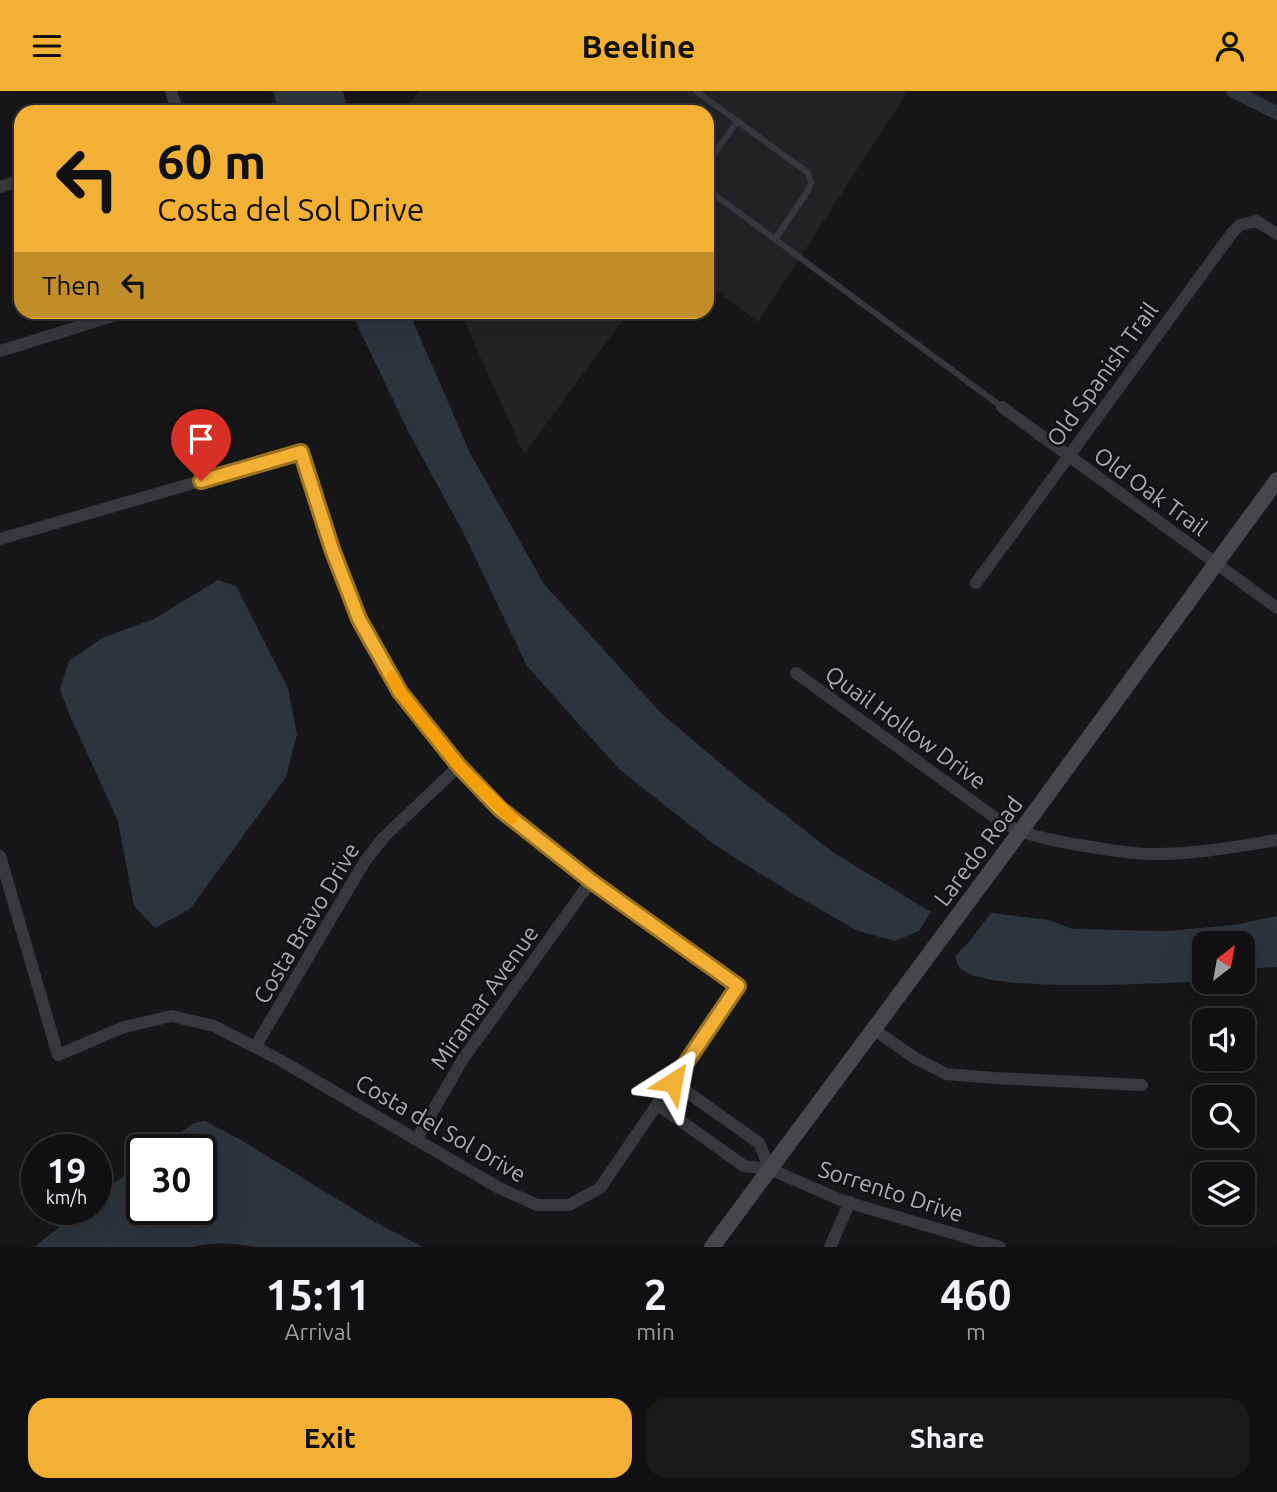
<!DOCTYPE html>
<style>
:root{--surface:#101012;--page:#19191b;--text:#f1f3f6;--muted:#9c9d9f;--line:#303032;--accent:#f2b134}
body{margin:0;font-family:Ubuntu,sans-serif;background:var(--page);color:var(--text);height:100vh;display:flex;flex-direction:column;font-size:26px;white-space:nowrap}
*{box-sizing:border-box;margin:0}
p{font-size:23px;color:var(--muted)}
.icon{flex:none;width:38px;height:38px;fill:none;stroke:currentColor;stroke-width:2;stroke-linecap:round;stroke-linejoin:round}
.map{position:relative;height:1156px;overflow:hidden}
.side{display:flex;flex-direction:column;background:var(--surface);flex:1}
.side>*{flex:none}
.guide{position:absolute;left:14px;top:14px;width:700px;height:214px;border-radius:21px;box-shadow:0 7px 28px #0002,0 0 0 2px var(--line);background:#f2b134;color:#111;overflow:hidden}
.needle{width:46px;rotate:31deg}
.tools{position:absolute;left:1192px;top:840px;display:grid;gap:14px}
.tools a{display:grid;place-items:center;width:63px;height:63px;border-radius:14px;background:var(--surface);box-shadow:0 7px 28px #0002,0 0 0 2px var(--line);font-size:35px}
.speed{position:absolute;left:21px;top:1043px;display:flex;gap:14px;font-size:35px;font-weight:700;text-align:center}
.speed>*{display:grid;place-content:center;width:91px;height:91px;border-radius:50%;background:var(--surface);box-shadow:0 7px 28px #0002,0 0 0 2px var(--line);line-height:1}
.speed small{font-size:18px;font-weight:400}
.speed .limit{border:4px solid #111;border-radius:10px;background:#fff;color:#111}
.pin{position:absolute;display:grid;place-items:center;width:60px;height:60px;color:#fff;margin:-72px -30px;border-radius:50% 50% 50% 0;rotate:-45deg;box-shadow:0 0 7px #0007}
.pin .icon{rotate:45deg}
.me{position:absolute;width:77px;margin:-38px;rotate:34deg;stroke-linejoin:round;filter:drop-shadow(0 0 5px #0008)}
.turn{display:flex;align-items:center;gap:24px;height:147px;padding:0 28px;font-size:32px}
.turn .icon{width:91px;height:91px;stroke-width:2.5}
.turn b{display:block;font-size:49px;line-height:60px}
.then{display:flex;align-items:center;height:66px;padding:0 28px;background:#0003;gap:14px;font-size:26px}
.eta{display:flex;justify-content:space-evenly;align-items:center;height:119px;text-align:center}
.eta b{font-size:42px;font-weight:700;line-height:49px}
.cta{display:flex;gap:14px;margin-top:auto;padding:14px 28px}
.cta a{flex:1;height:80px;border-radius:21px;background:var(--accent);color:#111;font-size:28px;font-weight:700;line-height:80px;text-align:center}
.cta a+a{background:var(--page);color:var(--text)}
header{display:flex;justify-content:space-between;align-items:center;height:91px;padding:0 28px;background:var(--accent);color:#111;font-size:32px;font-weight:700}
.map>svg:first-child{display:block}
.built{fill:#222225}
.water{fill:#2c353c}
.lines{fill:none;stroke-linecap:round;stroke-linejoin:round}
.canal{stroke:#2c353c;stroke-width:14}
.lane{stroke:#37383d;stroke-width:6}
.street{stroke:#37383d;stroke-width:12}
.secondary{stroke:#45474d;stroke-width:16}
.route-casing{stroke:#9d7322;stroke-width:18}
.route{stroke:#f2b134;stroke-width:12}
.slow{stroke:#f59e0b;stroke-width:12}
.labels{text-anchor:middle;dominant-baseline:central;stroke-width:5;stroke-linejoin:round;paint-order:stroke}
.street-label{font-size:23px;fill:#a8adb8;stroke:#111113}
</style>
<header><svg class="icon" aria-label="menu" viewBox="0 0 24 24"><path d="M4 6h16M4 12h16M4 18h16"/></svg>Beeline<svg class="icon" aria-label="person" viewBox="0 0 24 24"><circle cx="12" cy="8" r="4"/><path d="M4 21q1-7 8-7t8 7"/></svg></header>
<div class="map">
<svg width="1277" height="1156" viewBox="0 0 1277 1156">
<rect width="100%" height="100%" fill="#161618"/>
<!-- built -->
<path class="built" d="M 419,0 L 908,0 L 758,231 L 707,193 L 707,21 L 404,21 Z
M 460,221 L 629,221 L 524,363 Z"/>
<!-- water -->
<path class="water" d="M 273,0 L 343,0 L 348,21 L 278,21 Z
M 351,221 L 409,221 L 470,362 L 544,493 L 661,622 L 739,688 L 834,762 L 931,821 L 919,840 L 895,850 L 858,840 L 788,800 L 715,754 L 619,678 L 527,575 L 463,441 L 409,342 Z
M 218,489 L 236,495 L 288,597 L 297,643 L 286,686 L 190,818 L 155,837 L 134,815 L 118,730 L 70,625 L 60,598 L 69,570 L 102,547 L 154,528 Z
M 991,822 L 1048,829 L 1073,838 L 1167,840 L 1234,834 L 1277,825 L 1277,876 L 1243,878 L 1242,852 L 1204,852 L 1204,886 L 1189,891 C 1151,892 981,903 959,876 C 957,873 957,869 955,865 L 970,850 Z
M 205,1030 L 241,1049 L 371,1129 L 423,1156 L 255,1156 C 235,1152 214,1151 193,1156 L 34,1156 L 82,1118 L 96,1118 L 96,1107 L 142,1070 L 142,1118 L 201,1118 L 201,1059 L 156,1059 L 194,1032 Z"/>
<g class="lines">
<!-- canal -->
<path class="canal" d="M 1233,0 L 1277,22"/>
<!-- lane -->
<path class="lane" d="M 696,0 L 807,81 L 811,91 L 808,100 L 775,148
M 707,72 L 738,30
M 707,98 L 1002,316"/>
<!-- street -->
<path class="street" d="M 171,0 L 178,21
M 0,96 L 21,89
M 0,260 L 129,220
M 1002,316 L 1277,517
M 0,448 L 301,361 L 332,458 L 359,528 L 400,601 L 459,675 L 501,718 L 591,790 L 738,895 L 600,1097 L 569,1114 L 537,1114 L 499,1097 L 280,969 L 214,935 L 172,925 L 124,936 L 58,964 L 0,765
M 976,492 L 1232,142 L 1240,134 L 1256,130 L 1277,143
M 796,582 L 1001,731 C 1025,744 1047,748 1073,753 C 1098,757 1123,762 1148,763 C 1190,764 1235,756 1277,749
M 873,938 L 915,967 L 946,983 L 995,987 L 1142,994
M 255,956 L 365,770 L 384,746 L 459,675
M 673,991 L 759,1052 L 770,1078
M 657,1013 L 744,1075 L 770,1078 L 843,1110 L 1000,1156
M 416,1049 L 463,968 L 591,790
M 830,1156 L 850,1111"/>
<!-- secondary -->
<path class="secondary" d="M 712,1156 L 1020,741 L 1277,389"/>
</g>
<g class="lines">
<!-- route casing -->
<g class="route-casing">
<path id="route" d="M 201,390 L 301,361 L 332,458 L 359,528 L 400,601 L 459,675 L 500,718 L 591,790 L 738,895 L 673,991"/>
</g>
<!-- route -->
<use href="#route" class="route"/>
<!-- slow -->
<path class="slow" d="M 392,586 L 400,601 L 459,675 L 512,727"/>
</g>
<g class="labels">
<!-- street labels -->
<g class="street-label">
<text transform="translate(1102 283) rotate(-54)">Old Spanish Trail</text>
<text transform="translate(1151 400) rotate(36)">Old Oak Trail</text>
<text transform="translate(906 636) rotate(36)">Quail Hollow Drive</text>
<text transform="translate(978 760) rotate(-53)">Laredo Road</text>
<text transform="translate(306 832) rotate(-59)">Costa Bravo Drive</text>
<text transform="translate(484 906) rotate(-55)">Miramar Avenue</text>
<text transform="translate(441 1037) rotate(30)">Costa del Sol Drive</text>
<text transform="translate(891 1100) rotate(18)">Sorrento Drive</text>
</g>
</g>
</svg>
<div class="tools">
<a><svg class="needle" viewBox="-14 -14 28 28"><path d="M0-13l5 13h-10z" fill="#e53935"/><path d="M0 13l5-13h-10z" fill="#9c9d9f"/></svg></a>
<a><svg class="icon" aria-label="sound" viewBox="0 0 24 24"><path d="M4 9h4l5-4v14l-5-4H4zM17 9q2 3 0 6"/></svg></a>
<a><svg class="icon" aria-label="search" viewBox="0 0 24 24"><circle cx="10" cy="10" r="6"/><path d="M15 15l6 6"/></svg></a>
<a><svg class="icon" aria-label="layers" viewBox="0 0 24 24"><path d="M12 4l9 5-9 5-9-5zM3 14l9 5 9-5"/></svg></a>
</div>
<div class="speed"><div>19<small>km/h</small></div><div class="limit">30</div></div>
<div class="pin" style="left:201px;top:390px;background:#d93025"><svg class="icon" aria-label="arrive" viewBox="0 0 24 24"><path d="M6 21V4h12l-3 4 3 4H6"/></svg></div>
<svg class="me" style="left:673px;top:991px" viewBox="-20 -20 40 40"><path d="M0-17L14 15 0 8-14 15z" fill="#f2b134" stroke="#fff" stroke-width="4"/></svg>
<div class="guide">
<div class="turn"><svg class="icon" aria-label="left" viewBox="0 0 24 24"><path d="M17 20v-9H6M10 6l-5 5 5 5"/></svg><div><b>60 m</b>Costa del Sol Drive</div></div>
<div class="then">Then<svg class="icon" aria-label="left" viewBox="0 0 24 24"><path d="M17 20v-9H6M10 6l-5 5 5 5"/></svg></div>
</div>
</div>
<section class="side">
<div class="eta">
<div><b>15:11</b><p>Arrival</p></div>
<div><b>2</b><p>min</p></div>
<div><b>460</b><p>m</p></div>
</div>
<div class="cta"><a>Exit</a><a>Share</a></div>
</section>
